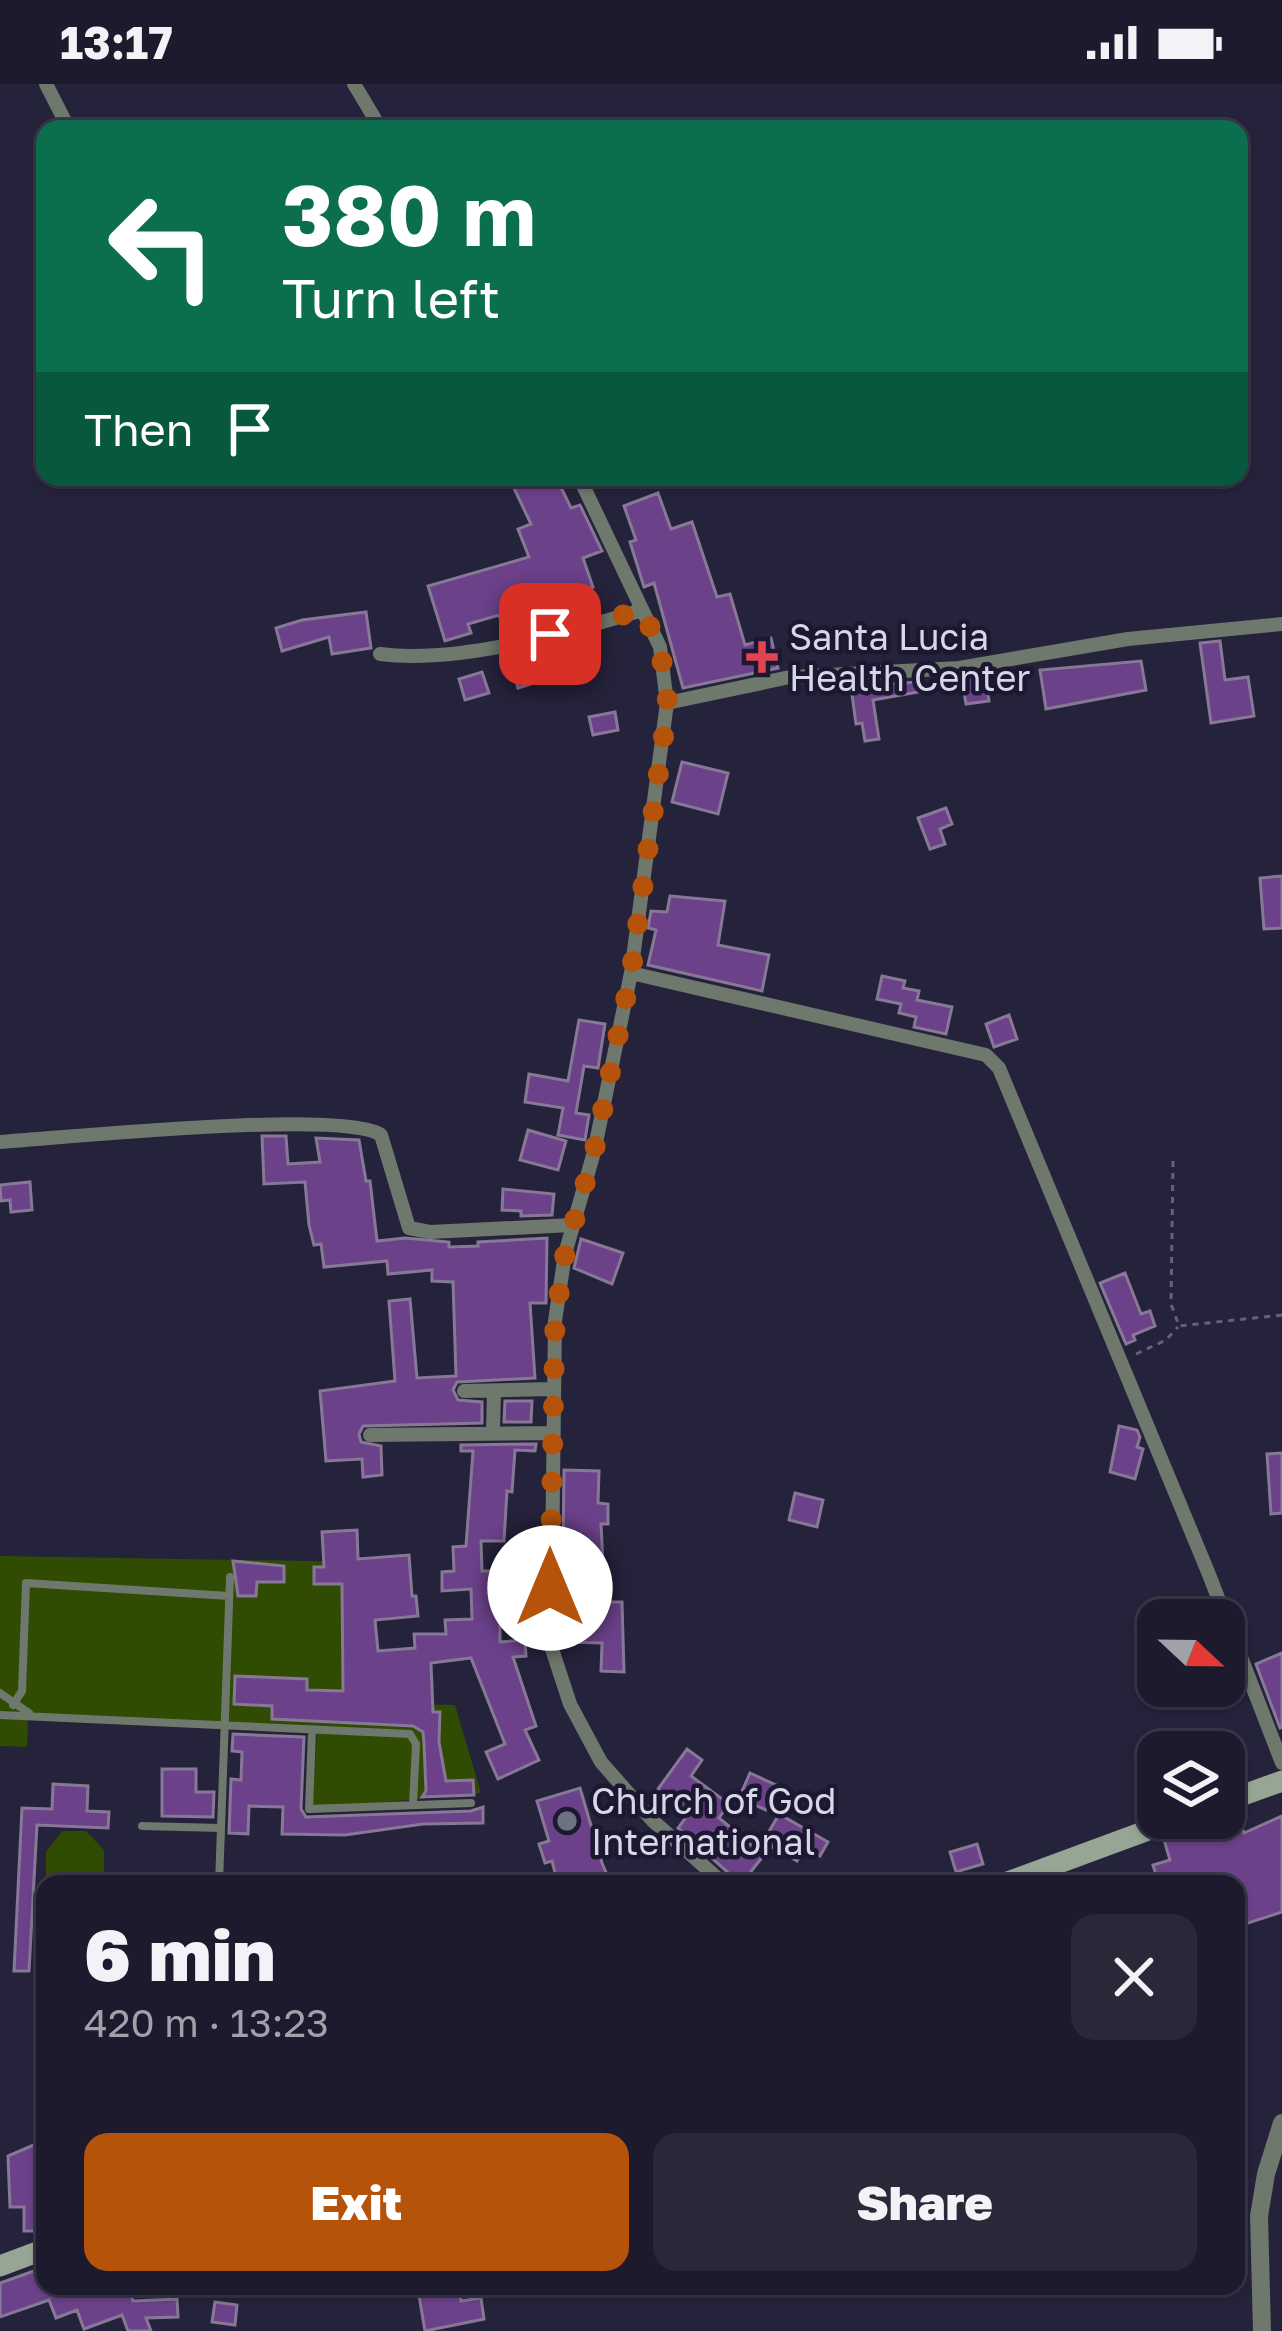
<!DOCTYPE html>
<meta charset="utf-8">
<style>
:root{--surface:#1c1a2c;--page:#292738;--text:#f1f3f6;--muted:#a0a1a9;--line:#3a3848;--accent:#b45309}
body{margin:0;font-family:"Golos Text",sans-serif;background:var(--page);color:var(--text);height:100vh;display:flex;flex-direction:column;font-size:45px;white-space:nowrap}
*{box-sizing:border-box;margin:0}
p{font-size:39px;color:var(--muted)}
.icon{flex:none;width:66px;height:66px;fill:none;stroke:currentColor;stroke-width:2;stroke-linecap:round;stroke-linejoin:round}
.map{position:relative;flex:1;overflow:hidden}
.details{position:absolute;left:36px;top:1791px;width:1209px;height:420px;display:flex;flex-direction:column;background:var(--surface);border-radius:24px;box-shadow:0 3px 9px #0004,0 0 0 3px var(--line)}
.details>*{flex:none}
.top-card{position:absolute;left:36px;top:36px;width:1212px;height:366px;border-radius:24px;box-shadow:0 3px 9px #0004,0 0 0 3px var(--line);background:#0b6e4f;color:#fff;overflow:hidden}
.needle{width:78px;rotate:112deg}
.buttons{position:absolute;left:1137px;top:1515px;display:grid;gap:24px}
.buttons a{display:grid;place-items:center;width:108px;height:108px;border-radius:24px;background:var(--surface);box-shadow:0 3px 9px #0004,0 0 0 3px var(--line);font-size:60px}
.pin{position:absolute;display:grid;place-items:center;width:102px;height:102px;color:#fff;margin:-51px;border-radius:24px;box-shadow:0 6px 18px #0006}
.me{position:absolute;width:132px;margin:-66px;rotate:0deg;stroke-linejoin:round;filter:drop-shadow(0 0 9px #0008)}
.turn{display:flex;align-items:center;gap:42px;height:252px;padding:0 48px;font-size:54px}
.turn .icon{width:156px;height:156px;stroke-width:2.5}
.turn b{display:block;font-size:84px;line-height:102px}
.then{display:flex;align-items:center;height:114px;padding:0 48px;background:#0003;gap:24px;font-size:45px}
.round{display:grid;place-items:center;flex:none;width:126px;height:126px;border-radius:24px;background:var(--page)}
.headline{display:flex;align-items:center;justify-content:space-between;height:204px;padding:0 48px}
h1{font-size:72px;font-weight:800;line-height:90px}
.primary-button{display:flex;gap:24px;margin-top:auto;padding:24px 48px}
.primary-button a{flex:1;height:138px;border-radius:24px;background:var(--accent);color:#fff;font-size:48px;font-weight:800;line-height:138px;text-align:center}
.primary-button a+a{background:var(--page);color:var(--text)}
.status{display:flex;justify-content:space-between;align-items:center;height:84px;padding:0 60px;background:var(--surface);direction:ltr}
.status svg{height:33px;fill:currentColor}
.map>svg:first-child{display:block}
.green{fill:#2f4c02}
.building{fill:#6b418a;stroke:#877895;stroke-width:3}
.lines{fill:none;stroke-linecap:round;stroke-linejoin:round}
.path{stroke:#646278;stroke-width:3;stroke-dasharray:6 6;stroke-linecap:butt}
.service{stroke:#6e786c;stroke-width:8}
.minor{stroke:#6e786c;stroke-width:14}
.tertiary{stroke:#6e786c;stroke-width:18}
.secondary{stroke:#97a694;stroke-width:21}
.route{stroke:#b45309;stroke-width:21;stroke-dasharray:0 37.8}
.health-dot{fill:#e0444e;stroke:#1c1831;stroke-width:4.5}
.worship-dot{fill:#6b7280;stroke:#1c1831;stroke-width:4.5}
.labels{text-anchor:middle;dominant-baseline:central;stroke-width:9;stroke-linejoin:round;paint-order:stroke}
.poi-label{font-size:36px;fill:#d8d7e8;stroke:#1c1831;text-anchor:start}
</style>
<div class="status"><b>13:17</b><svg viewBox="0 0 49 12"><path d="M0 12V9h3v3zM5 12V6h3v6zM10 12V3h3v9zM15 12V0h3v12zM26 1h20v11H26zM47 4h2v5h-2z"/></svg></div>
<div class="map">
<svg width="1282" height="2247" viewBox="0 0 1282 2247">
<rect width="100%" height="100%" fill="#25223b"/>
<!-- green -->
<path class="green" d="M 0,1472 L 370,1478 L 366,1619 L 455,1621 L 481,1709 L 312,1725 L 317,1649 L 28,1636 L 27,1663 L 0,1662 Z
M 62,1747 L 86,1747 L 104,1766 L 104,1790 L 94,1800 L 53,1800 L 46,1793 L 46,1768 Z"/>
<!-- building -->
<path class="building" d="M 520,393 L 556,393 L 571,424 L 580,421 L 602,467 L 583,474 L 593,503 L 501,536 L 499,531 L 468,540 L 471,549 L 445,557 L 428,502 L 529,473 L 518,445 L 531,440 L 511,398 Z
M 658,409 L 671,445 L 692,438 L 717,513 L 730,510 L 745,561 L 771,554 L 778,584 L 683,604 L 654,499 L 644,503 L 630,458 L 636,456 L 624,422 Z
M 366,528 L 371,564 L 332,570 L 329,553 L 282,567 L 276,544 L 302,536 Z
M 1220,557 L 1225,596 L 1248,593 L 1254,632 L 1211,639 L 1200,559 Z
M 528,568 L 537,598 L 518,604 L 509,572 Z
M 1141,577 L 1146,606 L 1046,625 L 1040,586 Z
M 482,588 L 489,609 L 465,616 L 459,595 Z
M 985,591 L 989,617 L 966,620 L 962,595 Z
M 916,598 L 918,608 L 873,616 L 879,655 L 865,657 L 862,639 L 856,640 L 851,603 Z
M 615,628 L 618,646 L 593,651 L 589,633 Z
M 682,678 L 728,689 L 718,730 L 672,718 Z
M 946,724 L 952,740 L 940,745 L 945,760 L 930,765 L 918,734 Z
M 1282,792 L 1282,844 L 1264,845 L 1260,794 Z
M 670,812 L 725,817 L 718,861 L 769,871 L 762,907 L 648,881 L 656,846 L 648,844 L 651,827 L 667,828 Z
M 882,892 L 905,897 L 903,904 L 919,907 L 917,916 L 952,923 L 946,950 L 914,943 L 916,933 L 899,929 L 901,920 L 877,915 Z
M 1009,931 L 1017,955 L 994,963 L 986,940 Z
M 579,936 L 605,940 L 598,984 L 584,982 L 576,1029 L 589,1031 L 585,1056 L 558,1051 L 563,1024 L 525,1018 L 529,990 L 568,997 Z
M 528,1046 L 566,1057 L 558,1086 L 520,1076 Z
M 262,1052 L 286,1052 L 288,1080 L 320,1078 L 316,1054 L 359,1056 L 366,1097 L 370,1097 L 377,1157 L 405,1154 L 449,1158 L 449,1163 L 478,1162 L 478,1158 L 547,1154 L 546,1219 L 530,1219 L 535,1294 L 457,1298 L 453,1306 L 458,1316 L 482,1318 L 482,1339 L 363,1342 L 359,1350 L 361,1358 L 381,1362 L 382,1391 L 363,1393 L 362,1375 L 326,1377 L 320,1307 L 395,1297 L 389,1217 L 410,1215 L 417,1294 L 456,1292 L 453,1198 L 432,1197 L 432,1186 L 388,1190 L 387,1177 L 324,1183 L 321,1160 L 314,1161 L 309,1141 L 305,1098 L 264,1100 Z
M 30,1098 L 32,1126 L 11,1128 L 10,1116 L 1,1117 L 0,1101 Z
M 503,1105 L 554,1110 L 552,1131 L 521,1132 L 521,1127 L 502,1126 Z
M 581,1155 L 623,1169 L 612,1200 L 574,1184 Z
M 1125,1189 L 1141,1230 L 1150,1227 L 1155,1242 L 1133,1251 L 1135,1256 L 1126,1260 L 1100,1199 Z
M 505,1317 L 532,1317 L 531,1338 L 504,1338 Z
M 1119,1342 L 1137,1346 L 1140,1353 L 1137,1363 L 1143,1365 L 1135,1395 L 1110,1388 Z
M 536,1360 L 535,1367 L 515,1366 L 512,1408 L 507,1407 L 504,1457 L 481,1457 L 482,1487 L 491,1487 L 492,1511 L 500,1511 L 500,1558 L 525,1556 L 526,1572 L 513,1573 L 536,1642 L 525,1646 L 539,1676 L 498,1695 L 486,1668 L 505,1660 L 471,1574 L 431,1579 L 433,1628 L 440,1628 L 439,1658 L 446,1697 L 473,1696 L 474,1711 L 422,1713 L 426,1707 L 424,1659 L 423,1648 L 413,1642 L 272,1635 L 272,1622 L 234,1620 L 235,1592 L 307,1595 L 307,1606 L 343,1607 L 342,1500 L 314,1500 L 314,1483 L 324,1483 L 322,1448 L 357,1446 L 358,1475 L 409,1471 L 412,1512 L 416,1512 L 418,1532 L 375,1536 L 378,1567 L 415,1564 L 414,1550 L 446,1550 L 445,1536 L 472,1535 L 471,1505 L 442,1507 L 442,1488 L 454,1487 L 453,1463 L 466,1462 L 473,1367 L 461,1367 L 461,1361 Z
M 1282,1369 L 1282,1429 L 1271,1430 L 1267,1370 Z
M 564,1386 L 599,1387 L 598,1419 L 608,1420 L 608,1440 L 601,1440 L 605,1518 L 622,1518 L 624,1588 L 601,1587 L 602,1559 L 562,1558 Z
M 795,1409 L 823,1416 L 817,1443 L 789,1436 Z
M 233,1477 L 284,1482 L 284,1498 L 257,1498 L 256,1512 L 238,1512 Z
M 1282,1569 L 1282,1643 L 1280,1644 L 1256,1580 Z
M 233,1650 L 304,1653 L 301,1725 L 306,1733 L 471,1727 L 483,1723 L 483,1739 L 423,1740 L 345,1751 L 282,1750 L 283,1723 L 249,1722 L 248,1750 L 229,1749 L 231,1695 L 241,1696 L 242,1668 L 232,1667 Z
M 687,1665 L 702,1676 L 691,1692 L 729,1720 L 719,1734 L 764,1771 L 741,1800 L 678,1744 L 690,1728 L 658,1705 Z
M 162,1685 L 196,1685 L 196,1708 L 214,1708 L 213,1733 L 162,1732 Z
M 750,1689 L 778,1702 L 766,1726 L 739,1714 Z
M 53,1700 L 88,1702 L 87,1727 L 109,1728 L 108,1744 L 37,1741 L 29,1887 L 14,1887 L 22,1724 L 52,1725 Z
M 580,1704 L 602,1779 L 611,1800 L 558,1800 L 552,1777 L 545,1779 L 539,1760 L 549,1757 L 537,1717 Z
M 1237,1729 L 1244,1749 L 1282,1732 L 1282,1828 L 1236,1843 L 1236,1800 L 1159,1800 L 1153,1781 L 1170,1776 L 1164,1756 Z
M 779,1730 L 828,1758 L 820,1772 L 805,1763 L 797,1777 L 763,1758 Z
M 977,1760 L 983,1780 L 956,1788 L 950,1768 Z
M 45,2056 L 45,2147 L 24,2147 L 24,2123 L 10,2123 L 8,2072 Z
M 45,2183 L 45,2202 L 128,2202 L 133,2217 L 177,2215 L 178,2233 L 146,2234 L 151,2247 L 128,2247 L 122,2231 L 84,2245 L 77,2226 L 56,2234 L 49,2216 L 0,2233 L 0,2199 Z
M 441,2202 L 458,2202 L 461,2217 L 481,2214 L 484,2235 L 425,2247 L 418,2206 Z
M 215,2218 L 237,2221 L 235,2241 L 212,2238 Z"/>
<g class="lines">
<!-- path -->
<path class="path" d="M 1173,1077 L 1171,1220 L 1179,1242 L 1282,1231
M 1136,1270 L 1166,1256 L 1178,1243"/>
<!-- service -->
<path class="service" d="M 0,1609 L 29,1629
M 13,1621 L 22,1607 L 26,1499 L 229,1512
M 0,1631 L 410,1650 L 416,1660 L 413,1721
M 312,1648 L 309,1725 L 471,1719
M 142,1742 L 220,1744
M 219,1800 L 230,1493"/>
<!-- minor -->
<path class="minor" d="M 46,0 L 69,45
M 354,0 L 381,45
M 579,393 L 660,563 L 667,619 L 631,889 L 594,1068 L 565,1170 L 555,1237 L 551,1562 L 570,1620 L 601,1678 L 652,1736 L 724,1800
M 380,570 C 457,580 568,549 642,526
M 667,619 L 790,593 L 959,584 L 1128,555 L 1282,540
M 631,889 L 986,971 L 999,984 L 1208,1488 L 1282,1679
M 0,1058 C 62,1054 343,1025 381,1051 L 409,1144 L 430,1148 L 572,1141
M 464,1307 L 553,1305
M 493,1347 L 494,1307
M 370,1351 L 551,1349"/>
<!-- tertiary -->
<path class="tertiary" d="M 1262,2247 L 1259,2132 L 1266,2090 L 1282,2039"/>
<!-- secondary -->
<path class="secondary" d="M 1224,1718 L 1282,1697
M 1002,1800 L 1181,1734
M 0,2182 L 45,2165"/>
</g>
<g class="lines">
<!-- route -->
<path class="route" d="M 550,550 L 642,526 L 660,563 L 668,620 L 631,889 L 594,1068 L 565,1170 L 555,1237 L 550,1504"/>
</g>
<!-- markers -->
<path class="health-dot" d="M756 555h12v12h12v12h-12v12h-12v-12h-12v-12h12z"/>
<circle class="worship-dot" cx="567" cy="1737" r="12"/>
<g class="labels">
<!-- poi labels -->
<g class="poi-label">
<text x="789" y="552">Santa Lucia<tspan x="789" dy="41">Health Center</tspan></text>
<text x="591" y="1716">Church of God<tspan x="591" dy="41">International</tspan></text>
</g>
</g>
</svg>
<div class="buttons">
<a><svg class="needle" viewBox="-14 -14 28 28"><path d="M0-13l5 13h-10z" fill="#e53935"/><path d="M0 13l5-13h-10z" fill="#a0a1a9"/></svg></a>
<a><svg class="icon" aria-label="layers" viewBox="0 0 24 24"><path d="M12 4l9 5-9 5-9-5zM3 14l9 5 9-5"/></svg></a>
</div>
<div class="pin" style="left:550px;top:550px;background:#d93025"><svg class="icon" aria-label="arrive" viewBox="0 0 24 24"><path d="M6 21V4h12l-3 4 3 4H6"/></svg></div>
<svg class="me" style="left:550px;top:1504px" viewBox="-20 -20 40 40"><circle r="19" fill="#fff"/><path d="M0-13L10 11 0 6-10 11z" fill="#b45309"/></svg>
<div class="top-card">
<div class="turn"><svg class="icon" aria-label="left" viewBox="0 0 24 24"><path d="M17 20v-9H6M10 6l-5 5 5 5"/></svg><div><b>380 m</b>Turn left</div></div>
<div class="then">Then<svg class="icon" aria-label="arrive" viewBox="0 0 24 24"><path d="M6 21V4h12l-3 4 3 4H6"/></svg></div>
</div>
<section class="details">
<div class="headline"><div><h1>6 min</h1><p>420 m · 13:23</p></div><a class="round"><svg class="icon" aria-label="close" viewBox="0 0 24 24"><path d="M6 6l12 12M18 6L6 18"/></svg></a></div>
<div class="primary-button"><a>Exit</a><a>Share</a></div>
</section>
</div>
